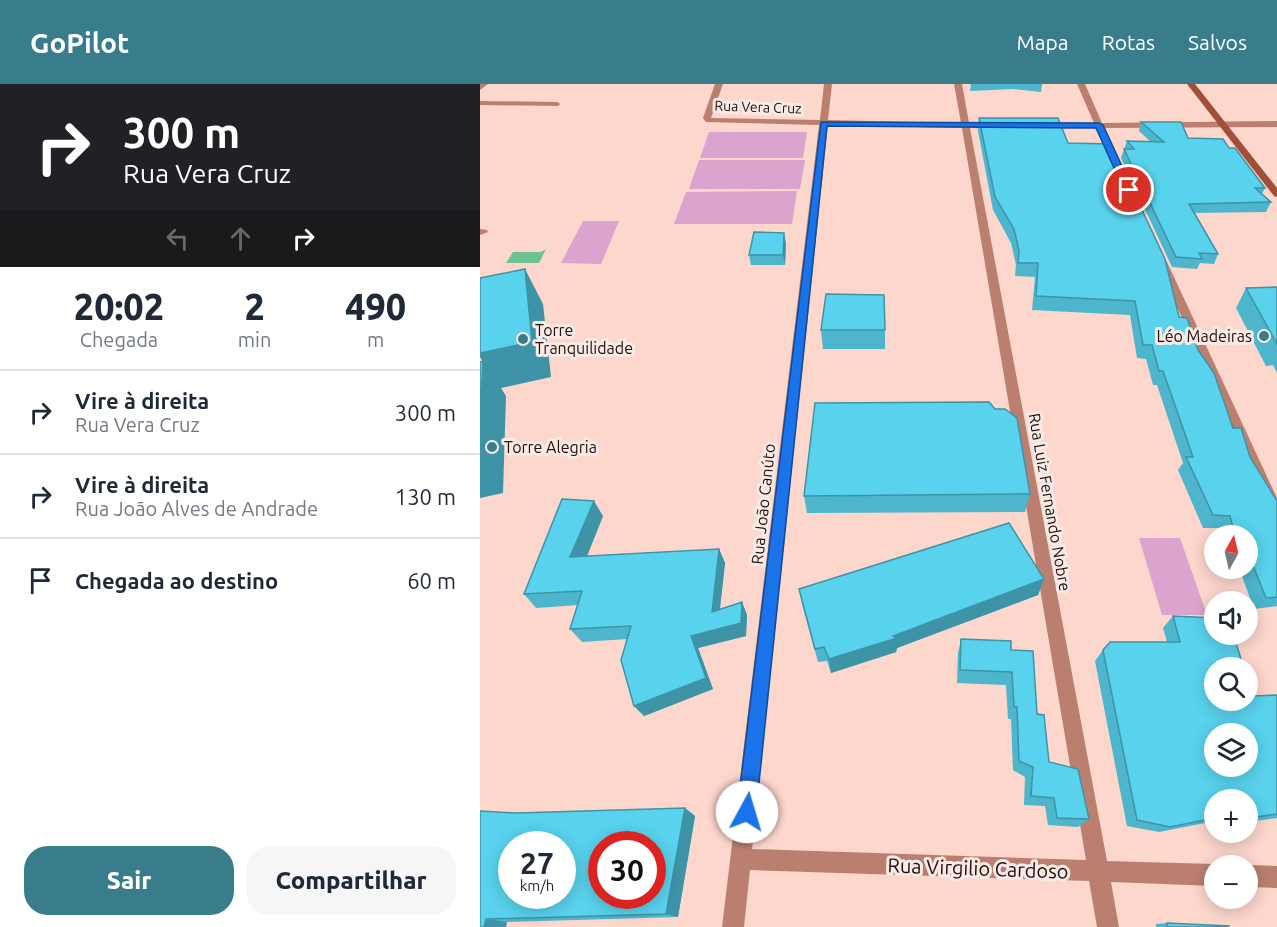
<!DOCTYPE html>
<html lang="pt">
<meta charset="utf-8">
<style>
:root{--surface:#fff;--page:#f6f6f7;--text:#1f2937;--muted:#747a83;--line:#e0e1e3;--accent:#397d8c}
body{margin:0;font-family:Ubuntu,sans-serif;background:var(--page);color:var(--text);height:100vh;display:flex;flex-direction:column;font-size:22px;white-space:nowrap}
*{box-sizing:border-box;margin:0}
p{font-size:20px;color:var(--muted)}
.icon{flex:none;width:33px;height:33px;fill:none;stroke:currentColor;stroke-width:2;stroke-linecap:round;stroke-linejoin:round}
.map{position:relative;flex:1;overflow:hidden}
.sheet{display:flex;flex-direction:column;background:var(--surface);width:480px}
.sheet>*{flex:none}
.banner{background:#202124;color:#fff;overflow:hidden}
.needle{width:39px;rotate:8deg}
.fabs{position:absolute;left:724px;top:441px;display:grid;gap:12px}
.fabs a{display:grid;place-items:center;width:54px;height:54px;border-radius:50%;background:var(--surface);box-shadow:0 3px 15px #0003;font-size:30px}
.speed{position:absolute;left:18px;top:747px;display:flex;gap:12px;font-size:30px;font-weight:700;text-align:center}
.speed>*{display:grid;place-content:center;width:78px;height:78px;border-radius:50%;background:var(--surface);box-shadow:0 3px 15px #0003;line-height:1}
.speed small{font-size:15px;font-weight:400}
.speed .limit{border:9px solid #d22;background:#fff;color:#111}
.pin{position:absolute;display:grid;place-items:center;width:51px;height:51px;color:#fff;margin:-26px;border:3px solid #fff;border-radius:50%;box-shadow:0 2px 6px #0007}
.me{position:absolute;width:66px;margin:-33px;rotate:6deg;stroke-linejoin:round;filter:drop-shadow(0 0 4px #0008)}
.turn{display:flex;align-items:center;gap:21px;height:126px;padding:0 24px;font-size:27px}
.turn .icon{width:78px;height:78px;stroke-width:2.5}
.turn b{display:block;font-size:42px;line-height:51px}
.lanes{display:flex;align-items:center;height:57px;padding:0 24px;background:#0003;justify-content:center;gap:30px;direction:ltr}
.lanes .off{opacity:.35}
.eta{display:flex;justify-content:space-evenly;align-items:center;height:102px;text-align:center}
.eta b{font-size:36px;font-weight:800;line-height:42px}
.primary-button{display:flex;gap:12px;margin-top:auto;padding:12px 24px}
.primary-button a{flex:1;height:69px;border-radius:24px;background:var(--accent);color:#fff;font-size:24px;font-weight:800;line-height:69px;text-align:center}
.primary-button a+a{background:var(--page);color:var(--text)}
ul{padding:0;list-style:none}
li{display:flex;align-items:center;gap:18px;height:84px;padding:0 24px;border-top:2px solid var(--line)}
li div{flex:1}
li b{display:block;font-size:22px}
li em{font-style:normal}
header{display:flex;align-items:center;gap:36px;box-sizing:border-box;height:84px;padding:0 30px;background:var(--accent);color:#fff}
header strong{font-size:28px}
nav{display:flex;gap:33px;margin-inline-start:auto;font-size:21px}
main{display:flex;flex:1;min-height:0}
.map>svg:first-child{display:block}
.green{fill:#dba4ce}
.water{fill:#6ec28e}
.lines{fill:none;stroke-linecap:round;stroke-linejoin:round}
.minor{fill:#bb7f70;fill-rule:evenodd}
.secondary{fill:#a34e38;fill-rule:evenodd}
.wall{fill:#4db5cc}
.shaded-wall{fill:#3e93a6}
.building{fill:#59d2ed;stroke:#3e93a6;stroke-width:1.5;fill-rule:evenodd}
.route{fill:#1a73e8;stroke:#114b97;stroke-width:1.5}
.poi-dot{fill:#397d8c;stroke:#f8eae7;stroke-width:2}
.labels{text-anchor:middle;dominant-baseline:central;stroke-width:6;stroke-linejoin:round;paint-order:stroke}
.far-street-label{font-size:14px;fill:#240f09;stroke:#f8eae7}
.poi-label{font-size:16px;fill:#240f09;stroke:#f8eae7;text-anchor:start}
.street-label{font-size:16px;fill:#240f09;stroke:#f8eae7}
.near-street-label{font-size:20px;fill:#240f09;stroke:#f8eae7}
</style>
<header>
<strong>GoPilot</strong>
<nav><a>Mapa</a><a>Rotas</a><a>Salvos</a></nav>
</header>
<main>
<section class="sheet">
<div class="banner">
<div class="turn"><svg class="icon" aria-label="right" viewBox="0 0 24 24"><path d="M7 20v-9h11M14 6l5 5-5 5"/></svg><div><b>300 m</b>Rua Vera Cruz</div></div>
<div class="lanes"><svg class="icon off" aria-label="left" viewBox="0 0 24 24"><path d="M17 20v-9H6M10 6l-5 5 5 5"/></svg><svg class="icon off" aria-label="ahead" viewBox="0 0 24 24"><path d="M12 20V5M6 11l6-6 6 6"/></svg><svg class="icon" aria-label="right" viewBox="0 0 24 24"><path d="M7 20v-9h11M14 6l5 5-5 5"/></svg></div>
</div>
<div class="eta">
<div><b>20:02</b><p>Chegada</p></div>
<div><b>2</b><p>min</p></div>
<div><b>490</b><p>m</p></div>
</div>
<ul>
<li><svg class="icon" aria-label="right" viewBox="0 0 24 24"><path d="M7 20v-9h11M14 6l5 5-5 5"/></svg><div><b>Vire à direita</b><p>Rua Vera Cruz</p></div><em>300 m</em></li>
<li><svg class="icon" aria-label="right" viewBox="0 0 24 24"><path d="M7 20v-9h11M14 6l5 5-5 5"/></svg><div><b>Vire à direita</b><p>Rua João Alves de Andrade</p></div><em>130 m</em></li>
<li><svg class="icon" aria-label="arrive" viewBox="0 0 24 24"><path d="M6 21V4h12l-3 4 3 4H6"/></svg><div><b>Chegada ao destino</b></div><em>60 m</em></li>
</ul>
<div class="primary-button"><a>Sair</a><a>Compartilhar</a></div>
</section>
<div class="map">
<svg width="797" height="843" viewBox="0 0 797 843">
<rect width="100%" height="100%" fill="#fdd6cc"/>
<!-- green -->
<path class="green" d="M 229,48 L 327,48 L 323,74 L 220,74 Z
M 219,76 L 325,76 L 320,105 L 209,105 Z
M 317,107 L 312,140 L 194,140 L 206,108 Z
M 103,137 L 139,137 L 121,180 L 81,179 Z
M 659,454 L 700,454 L 727,531 L 682,531 Z"/>
<!-- water -->
<path class="water" d="M 66,165 L 59,179 L 26,179 L 33,168 L 61,168 Z"/>
<g class="lines">
<!-- minor -->
<path class="minor" d="M 0,0 L 8,0 L 0,6 Z
M 235,0 L 243,0 L 231,34 L 340,36 L 344,0 L 352,0 L 348,36 L 481,39 L 474,0 L 482,0 L 489,39 L 517,39 L 521,42 L 517,45 L 490,44 L 627,777 L 735,780 L 738,782 L 735,782 L 735,802 L 631,798 L 639,843 L 617,843 L 609,797 L 270,786 L 264,843 L 242,843 L 339,41 L 226,38 L 223,34 ZM 348,41 L 482,44 L 606,776 L 272,765 Z
M 597,0 L 605,0 L 622,39 L 797,37 L 797,43 L 625,44 L 640,77 L 635,80 L 630,77 L 616,44 L 562,45 L 558,42 L 562,39 L 614,39 Z
M 0,17 L 77,18 L 81,20 L 77,22 L 0,21 Z
M 0,145 L 7,146 L 8,148 L 0,151 Z
M 682,175 L 687,178 L 797,414 L 797,436 L 792,434 L 789,430 L 677,178 Z
M 768,781 L 797,782 L 797,804 L 768,803 Z"/>
<!-- secondary -->
<path class="secondary" d="M 707,0 L 715,0 L 797,104 L 797,113 L 794,112 Z"/>
</g>
<!-- wall -->
<path class="wall" d="M 491,0 L 562,0 L 562,1 L 561,8 L 533,5 L 490,7 Z
M 499,34 L 588,59 L 699,233 L 718,266 L 753,344 L 797,417 L 797,522 L 774,525 L 759,484 L 768,484 L 768,452 L 742,452 L 740,444 L 723,444 L 698,386 L 703,379 L 677,301 L 673,301 L 666,275 L 657,274 L 650,231 L 552,226 L 555,193 L 535,192 L 536,181 L 531,159 L 513,126 L 498,47 Z
M 661,38 L 708,54 L 749,64 L 785,104 L 782,110 L 791,118 L 786,128 L 714,129 L 738,170 L 734,180 L 720,179 L 717,185 L 692,183 L 641,74 L 647,57 L 671,58 L 659,47 Z
M 306,159 L 305,181 L 271,181 L 269,171 Z
M 797,203 L 797,289 L 793,281 L 786,282 L 756,224 L 766,204 Z
M 341,246 L 405,246 L 405,265 L 343,265 Z
M 550,410 L 545,428 L 327,429 L 324,412 Z
M 123,432 L 107,472 L 239,465 L 245,479 L 240,525 L 262,518 L 267,531 L 266,552 L 218,564 L 233,605 L 164,632 L 147,555 L 102,558 L 90,545 L 98,521 L 56,524 L 44,510 Z
M 564,495 L 558,511 L 417,564 L 416,568 L 351,589 L 347,577 L 338,578 L 322,520 L 319,505 Z
M 693,532 L 774,612 L 797,611 L 797,734 L 768,738 L 768,716 L 735,716 L 735,738 L 730,738 L 679,748 L 647,742 L 615,577 L 623,566 L 687,558 L 683,544 Z
M 481,555 L 531,566 L 557,630 L 569,678 L 609,735 L 598,743 L 568,741 L 565,722 L 544,721 L 545,693 L 533,686 L 531,635 L 528,635 L 526,601 L 477,599 L 478,569 Z
M 205,724 L 215,732 L 198,833 L 27,838 L 0,843 L 36,729 Z
M 687,839 L 749,843 L 676,843 L 676,840 Z"/>
<!-- shaded-wall -->
<path class="shaded-wall" d="M 304,149 L 306,159 L 305,181 L 303,171 Z
M 45,185 L 63,220 L 71,293 L 21,304 L 26,312 L 23,409 L 0,414 L 0,333 L 3,278 L 0,273 L 0,269 Z
M 114,417 L 123,432 L 101,487 L 90,473 Z
M 239,465 L 245,479 L 238,541 L 232,528 Z
M 564,495 L 558,511 L 417,564 L 416,568 L 351,589 L 349,575 Z
M 262,518 L 267,531 L 266,552 L 218,564 L 233,605 L 164,632 L 154,622 L 211,552 Z
M 205,724 L 215,732 L 198,833 L 186,830 Z
M 6,835 L 27,838 L 26,843 L 4,843 Z"/>
<!-- building -->
<path class="building" d="M 499,34 L 578,34 L 588,59 L 631,60 L 685,175 L 699,233 L 707,234 L 718,266 L 734,289 L 753,344 L 761,344 L 770,373 L 797,417 L 797,513 L 786,514 L 768,469 L 768,452 L 755,452 L 750,432 L 733,431 L 706,373 L 713,373 L 683,287 L 679,287 L 672,261 L 663,261 L 655,217 L 556,212 L 558,179 L 538,179 L 539,167 L 534,145 L 515,113 Z
M 661,38 L 701,38 L 708,54 L 743,55 L 749,64 L 755,64 L 785,104 L 775,104 L 791,118 L 709,120 L 738,170 L 719,169 L 722,175 L 696,173 L 644,65 L 654,65 L 647,57 L 684,58 Z
M 274,148 L 304,149 L 303,171 L 269,171 Z
M 45,185 L 52,258 L 0,269 L 0,194 Z
M 797,203 L 797,260 L 766,204 Z
M 346,210 L 404,211 L 405,246 L 341,246 Z
M 3,277 L 0,334 L 0,278 Z
M 509,318 L 515,325 L 525,325 L 537,334 L 550,410 L 324,412 L 335,319 Z
M 82,415 L 114,417 L 90,473 L 239,465 L 232,528 L 262,518 L 261,539 L 211,552 L 226,594 L 154,622 L 141,576 L 151,542 L 90,545 L 102,507 L 44,510 Z
M 529,439 L 564,495 L 413,552 L 417,554 L 349,575 L 344,563 L 335,565 L 319,505 Z
M 693,532 L 735,534 L 735,550 L 753,550 L 764,584 L 735,584 L 735,616 L 768,616 L 768,595 L 774,612 L 797,611 L 797,730 L 776,733 L 768,733 L 768,716 L 735,716 L 735,734 L 690,743 L 657,736 L 623,566 L 630,558 L 700,558 ZM 735,650 L 768,650 L 768,682 L 735,682 Z
M 481,555 L 531,557 L 531,566 L 553,567 L 557,630 L 564,631 L 569,678 L 598,685 L 609,735 L 577,734 L 574,714 L 551,712 L 553,683 L 539,677 L 537,623 L 534,623 L 532,588 L 480,586 Z
M 205,724 L 186,830 L 6,835 L 4,843 L 0,843 L 0,727 L 36,729 ZM 32,760 L 82,760 L 82,812 L 32,812 ZM 122,760 L 172,760 L 172,812 L 122,812 Z
M 687,839 L 749,842 L 749,843 L 687,843 Z"/>
<!-- route -->
<path class="route" d="M 341,38 L 619,39 L 623,41 L 653,106 L 649,109 L 644,106 L 616,44 L 347,42 L 276,728 L 273,734 L 267,737 L 260,734 L 257,728 Z"/>
<!-- markers -->
<g class="poi-dot">
<circle cx="784" cy="252" r="6"/>
<circle cx="43" cy="255" r="6"/>
<circle cx="12" cy="363" r="6"/>
</g>
<g class="labels">
<!-- far-street labels -->
<g class="far-street-label">
<text transform="translate(278 23) rotate(2)">Rua Vera Cruz</text>
</g>
<!-- poi labels -->
<g class="poi-label">
<text x="55" y="246">Torre<tspan x="55" dy="18">Tranquilidade</tspan></text>
<text x="772" y="252" text-anchor="end">Léo Madeiras</text>
<text x="24" y="363">Torre Alegria</text>
</g>
<!-- street labels -->
<g class="street-label">
<text transform="translate(570 418) rotate(80)">Rua Luiz Fernando Nobre</text>
<text transform="translate(283 420) rotate(-84)">Rua João Canúto</text>
</g>
<!-- near-street labels -->
<g class="near-street-label">
<text transform="translate(498 784) rotate(2)">Rua Virgilio Cardoso</text>
</g>
</g>
</svg>
<div class="fabs">
<a><svg class="needle" viewBox="-14 -14 28 28"><path d="M0-13l5 13h-10z" fill="#e53935"/><path d="M0 13l5-13h-10z" fill="#747a83"/></svg></a>
<a><svg class="icon" aria-label="sound" viewBox="0 0 24 24"><path d="M4 9h4l5-4v14l-5-4H4zM17 9q2 3 0 6"/></svg></a>
<a><svg class="icon" aria-label="search" viewBox="0 0 24 24"><circle cx="10" cy="10" r="6"/><path d="M15 15l6 6"/></svg></a>
<a><svg class="icon" aria-label="layers" viewBox="0 0 24 24"><path d="M12 4l9 5-9 5-9-5zM3 14l9 5 9-5"/></svg></a>
<a>+</a>
<a>−</a>
</div>
<div class="speed"><div>27<small>km/h</small></div><div class="limit">30</div></div>
<div class="pin" style="left:649px;top:106px;background:#d93025"><svg class="icon" aria-label="arrive" viewBox="0 0 24 24"><path d="M6 21V4h12l-3 4 3 4H6"/></svg></div>
<svg class="me" style="left:267px;top:728px" viewBox="-20 -20 40 40"><circle r="19" fill="#fff"/><path d="M0-13L10 11 0 6-10 11z" fill="#1a73e8"/></svg>
</div>
</main>
